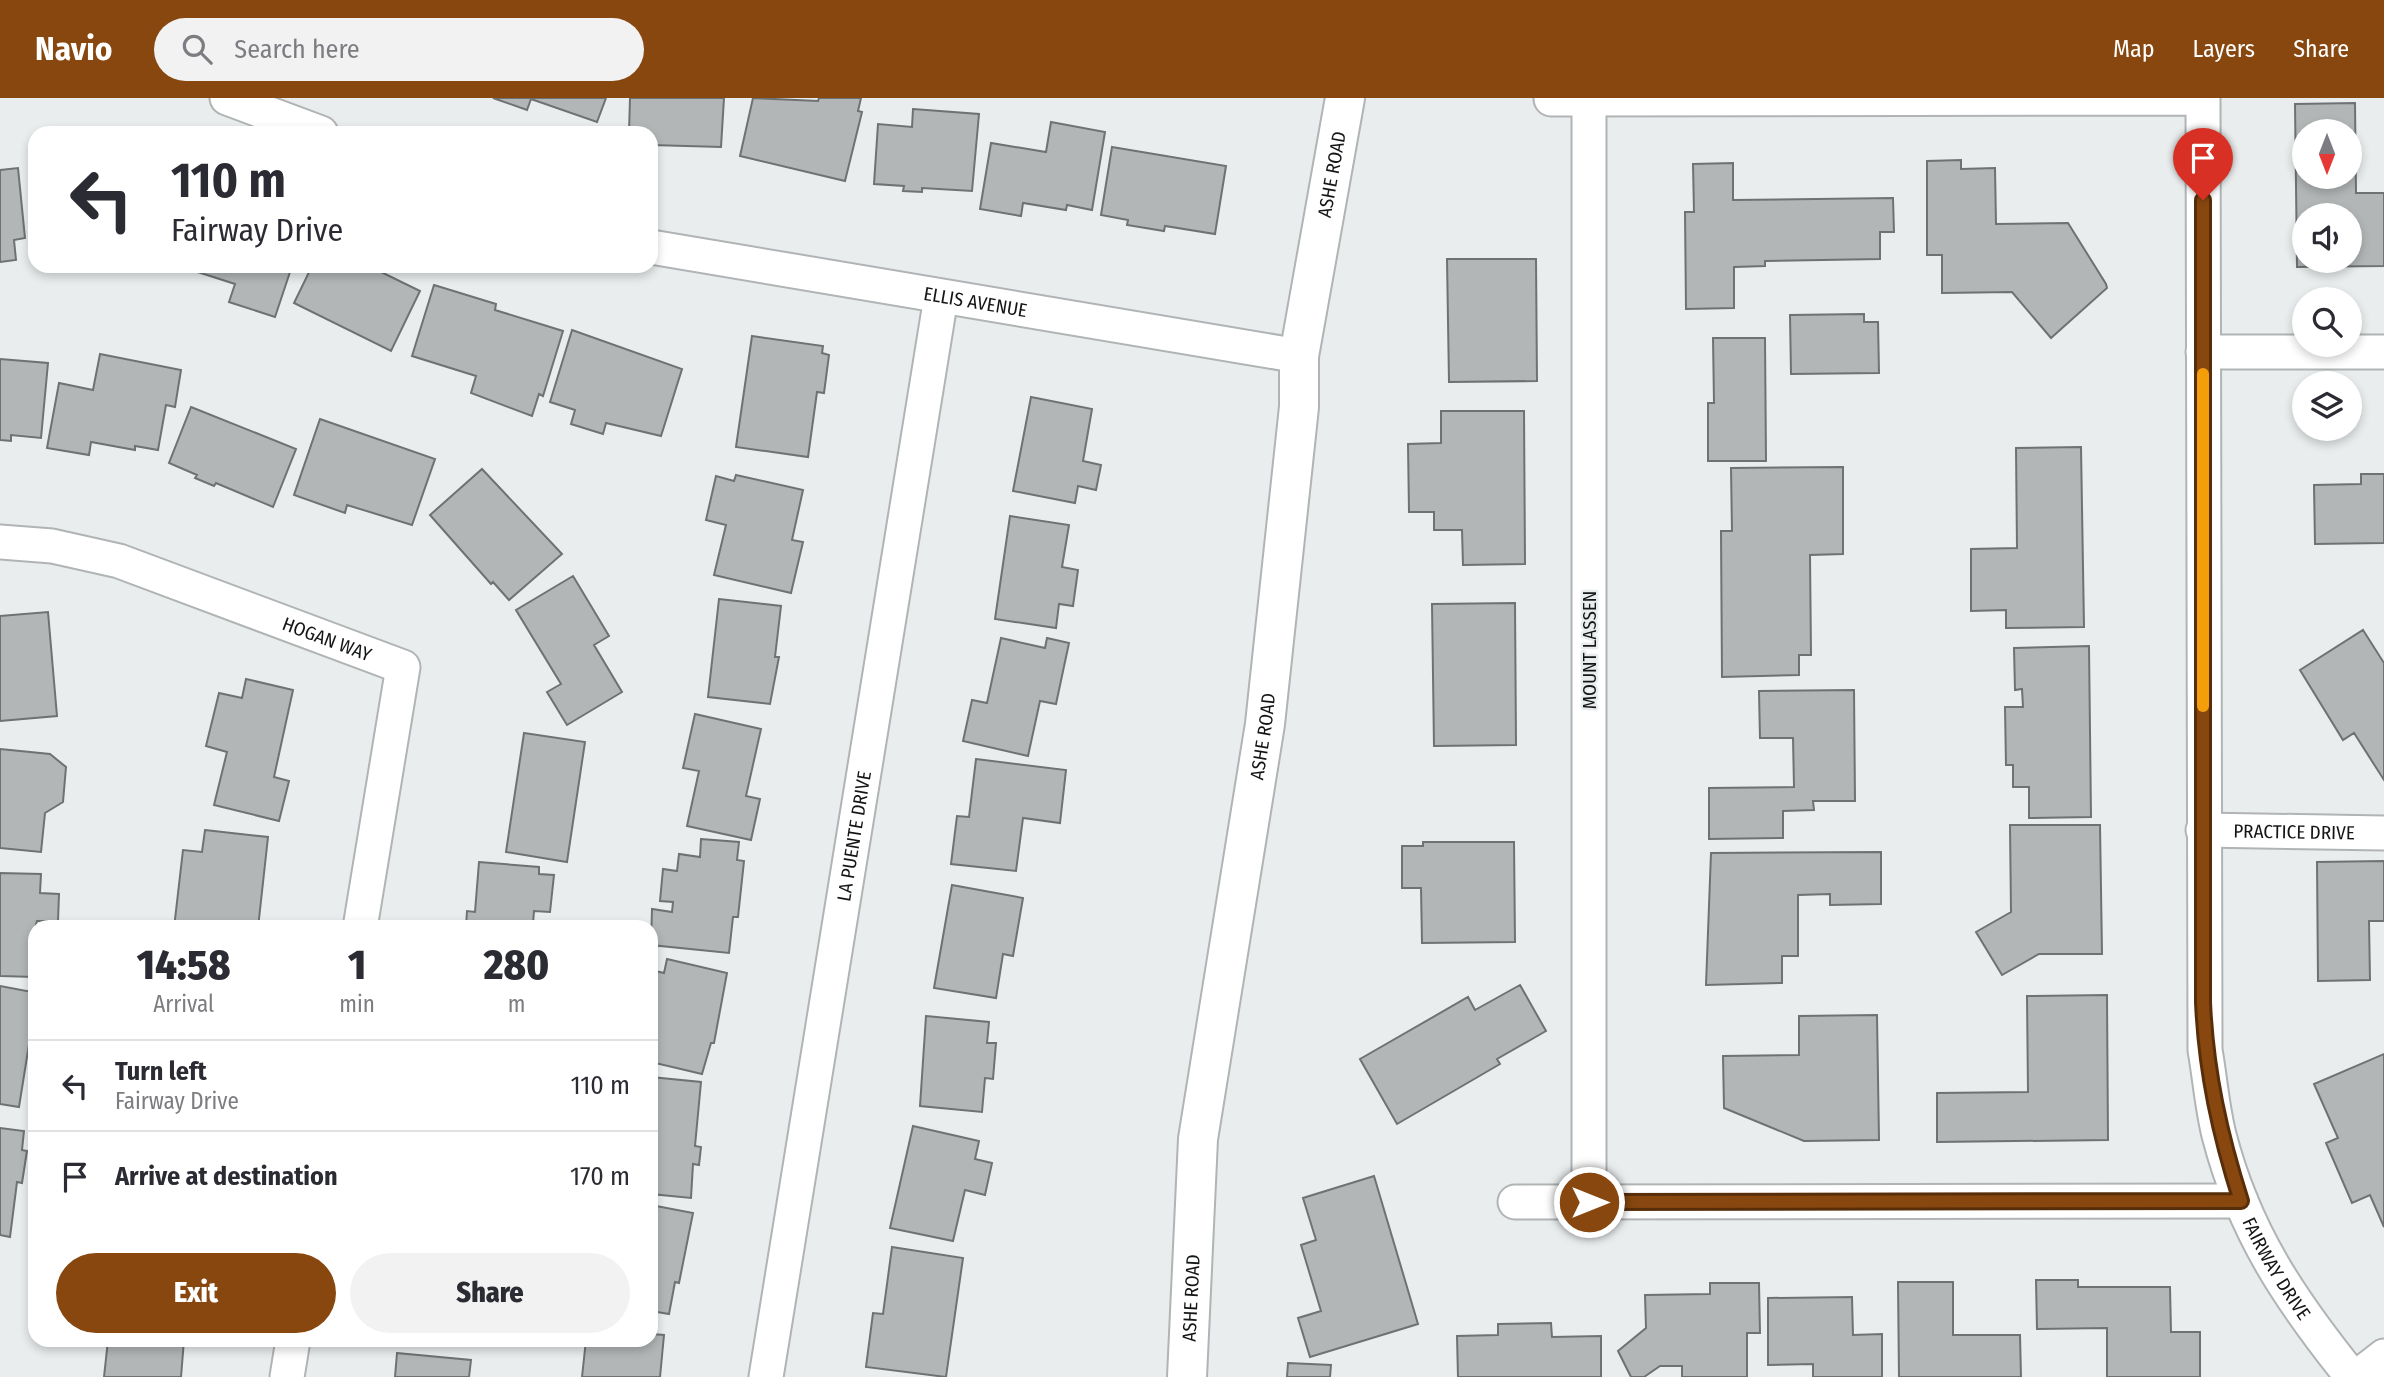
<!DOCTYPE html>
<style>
:root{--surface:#fff;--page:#f2f2f3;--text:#2b2b33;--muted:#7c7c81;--line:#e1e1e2;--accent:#87470f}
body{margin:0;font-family:"Fira Sans Condensed",sans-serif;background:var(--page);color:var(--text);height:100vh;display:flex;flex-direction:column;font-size:26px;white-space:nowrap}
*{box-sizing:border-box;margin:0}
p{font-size:23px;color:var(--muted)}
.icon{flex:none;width:38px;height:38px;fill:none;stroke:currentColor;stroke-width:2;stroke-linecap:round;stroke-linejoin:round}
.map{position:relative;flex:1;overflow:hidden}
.side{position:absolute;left:28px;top:822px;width:630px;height:427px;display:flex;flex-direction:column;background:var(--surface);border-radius:21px;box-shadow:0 4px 10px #0003}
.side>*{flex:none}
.hud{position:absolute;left:28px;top:28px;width:630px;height:147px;border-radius:21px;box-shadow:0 4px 10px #0003;background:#fff;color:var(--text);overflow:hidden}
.needle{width:46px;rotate:180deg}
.tools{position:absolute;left:2292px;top:21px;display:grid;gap:14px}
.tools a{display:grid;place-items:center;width:70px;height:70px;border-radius:50%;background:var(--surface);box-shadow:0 4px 10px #0003;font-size:35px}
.pin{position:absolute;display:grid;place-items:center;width:60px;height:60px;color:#fff;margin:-72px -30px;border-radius:50% 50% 50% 0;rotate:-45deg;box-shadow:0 0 7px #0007}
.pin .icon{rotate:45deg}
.me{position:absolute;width:77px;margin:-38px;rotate:90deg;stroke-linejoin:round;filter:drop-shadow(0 0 5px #0008)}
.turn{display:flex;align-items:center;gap:24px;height:147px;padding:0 28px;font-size:32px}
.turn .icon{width:91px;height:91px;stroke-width:2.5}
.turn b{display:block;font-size:49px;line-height:60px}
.eta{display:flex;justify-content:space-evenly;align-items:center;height:119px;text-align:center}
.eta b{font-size:42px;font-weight:800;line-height:49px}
.cta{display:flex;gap:14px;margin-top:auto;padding:14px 28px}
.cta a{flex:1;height:80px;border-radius:42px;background:var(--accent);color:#fff;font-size:28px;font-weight:800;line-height:80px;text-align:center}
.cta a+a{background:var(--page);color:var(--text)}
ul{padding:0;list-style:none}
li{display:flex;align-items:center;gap:21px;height:91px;padding:0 28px;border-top:2px solid var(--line)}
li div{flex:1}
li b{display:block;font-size:26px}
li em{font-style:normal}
header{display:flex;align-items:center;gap:42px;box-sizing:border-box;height:98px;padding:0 35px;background:var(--accent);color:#fff}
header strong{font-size:33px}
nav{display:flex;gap:38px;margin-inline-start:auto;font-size:24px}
.search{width:490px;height:63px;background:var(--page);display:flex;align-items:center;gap:18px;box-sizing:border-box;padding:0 24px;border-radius:38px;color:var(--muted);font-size:26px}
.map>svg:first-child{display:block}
.building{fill:#b2b6b6;stroke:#6e7272;stroke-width:2;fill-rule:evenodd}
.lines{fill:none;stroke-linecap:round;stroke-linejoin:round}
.street-casing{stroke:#b0b4b5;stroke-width:37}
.secondary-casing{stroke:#b0b4b5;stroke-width:42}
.street{stroke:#fff;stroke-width:33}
.secondary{stroke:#fff;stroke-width:38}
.route-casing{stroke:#582e0a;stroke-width:18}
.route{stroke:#87470f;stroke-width:12}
.slow{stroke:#f59e0b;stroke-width:12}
.labels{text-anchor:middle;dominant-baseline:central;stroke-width:5;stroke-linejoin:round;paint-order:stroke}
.street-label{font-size:19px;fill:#141515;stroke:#e9edee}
</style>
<header>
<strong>Navio</strong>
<div class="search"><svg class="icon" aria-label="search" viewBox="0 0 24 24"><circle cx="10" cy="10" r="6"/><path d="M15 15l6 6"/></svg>Search here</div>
<nav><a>Map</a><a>Layers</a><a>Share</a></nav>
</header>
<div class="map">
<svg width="2384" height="1279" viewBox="0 0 2384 1279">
<rect width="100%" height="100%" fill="#e9edee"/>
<!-- building -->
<path class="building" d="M 493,0 L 606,0 L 597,24 L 531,1 L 527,12 Z
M 630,0 L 724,0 L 721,49 L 651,47 L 651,35 L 629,35 Z
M 753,0 L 818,3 L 819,0 L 861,0 L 858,13 L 862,14 L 845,83 L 740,58 Z
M 2355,5 L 2356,95 L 2384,95 L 2384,168 L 2297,169 L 2295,6 ZM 2305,33 L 2350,33 L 2350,79 L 2305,79 ZM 2305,117 L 2350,117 L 2350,163 L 2305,163 Z
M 913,11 L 979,16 L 972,93 L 922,90 L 922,94 L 903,93 L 904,88 L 874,86 L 878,26 L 912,29 Z
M 1051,24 L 1105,34 L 1092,112 L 1067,107 L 1066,112 L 1023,105 L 1021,118 L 980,111 L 991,45 L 1046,54 Z
M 1112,49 L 1226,68 L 1215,136 L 1165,128 L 1164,133 L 1127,127 L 1128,122 L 1101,117 Z
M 1961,62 L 1961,71 L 1995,70 L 1996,126 L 2068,125 L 2106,186 L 2107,190 L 2051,240 L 2012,194 L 1942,195 L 1942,157 L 1927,157 L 1927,63 Z
M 1733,65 L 1733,102 L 1893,100 L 1894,134 L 1880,134 L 1880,161 L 1765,163 L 1765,168 L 1734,169 L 1734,210 L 1686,211 L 1685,114 L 1694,114 L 1693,66 Z
M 18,70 L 25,140 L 14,142 L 16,162 L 0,164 L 0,72 Z
M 1447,161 L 1536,161 L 1537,283 L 1449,284 Z
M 179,168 L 292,168 L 275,219 L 229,204 L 235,186 Z
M 312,168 L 369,168 L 420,193 L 391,253 L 294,205 Z
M 434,187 L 496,206 L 495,212 L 563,233 L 543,298 L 539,296 L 532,318 L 471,295 L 476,278 L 412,258 Z
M 1864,216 L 1864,224 L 1878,224 L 1879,275 L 1791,276 L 1790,217 Z
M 572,232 L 682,271 L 661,338 L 606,325 L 603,336 L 571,326 L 575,312 L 550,304 Z
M 752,238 L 823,248 L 822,255 L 829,257 L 824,295 L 817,294 L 808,359 L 736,349 Z
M 1713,240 L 1765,240 L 1766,363 L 1708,363 L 1708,305 L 1714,305 Z
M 100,256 L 181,272 L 175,309 L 166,307 L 158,352 L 135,348 L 135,352 L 91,344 L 89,357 L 47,350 L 59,285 L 93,292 Z
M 0,261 L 48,265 L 41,340 L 11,337 L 11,343 L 0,342 Z
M 1031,299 L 1092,311 L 1083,363 L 1101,367 L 1096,392 L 1078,388 L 1075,405 L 1013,393 Z
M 191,309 L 296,351 L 273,409 L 216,385 L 214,388 L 195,380 L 197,377 L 169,365 Z
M 1441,313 L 1524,313 L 1525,466 L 1463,467 L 1462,432 L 1434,432 L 1434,414 L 1409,414 L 1408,346 L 1441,345 Z
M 320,321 L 435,361 L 412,427 L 347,407 L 345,415 L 294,397 Z
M 2081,349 L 2084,529 L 2006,530 L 2006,512 L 1971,513 L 1971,451 L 2017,450 L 2016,350 Z
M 1843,369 L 1843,456 L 1810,457 L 1811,557 L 1799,557 L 1799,577 L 1722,579 L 1721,433 L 1732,433 L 1731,370 Z
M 482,371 L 562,456 L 509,502 L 493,484 L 491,486 L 430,417 Z
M 2361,376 L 2384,376 L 2384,445 L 2315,446 L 2314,387 L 2361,386 Z
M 736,377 L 803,392 L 792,442 L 803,444 L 791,495 L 714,477 L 726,427 L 706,422 L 716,378 L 734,383 Z
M 1010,418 L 1069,427 L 1062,469 L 1078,472 L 1073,508 L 1059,506 L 1056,530 L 995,521 Z
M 573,478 L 609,538 L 594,547 L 622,594 L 567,627 L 547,594 L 561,586 L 516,512 Z
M 719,501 L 781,508 L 775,559 L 779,559 L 770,606 L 708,599 Z
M 1515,505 L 1516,647 L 1434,648 L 1432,506 Z
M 48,514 L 57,618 L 0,623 L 0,518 Z
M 2363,532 L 2384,565 L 2384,682 L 2354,635 L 2343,642 L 2300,572 Z
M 1001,540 L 1045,550 L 1047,540 L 1069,545 L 1056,606 L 1040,603 L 1028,658 L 963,643 L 972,602 L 987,605 Z
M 2089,548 L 2091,719 L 2029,720 L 2029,689 L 2013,689 L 2013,667 L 2006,667 L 2005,609 L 2023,609 L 2022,591 L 2015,592 L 2014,550 Z
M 246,581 L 293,592 L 274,679 L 289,683 L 279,723 L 214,707 L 227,654 L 206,648 L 219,595 L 242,600 Z
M 1854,592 L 1855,703 L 1813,703 L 1814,712 L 1783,713 L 1783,740 L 1709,741 L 1709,690 L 1794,689 L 1793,640 L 1760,640 L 1759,593 Z
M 695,616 L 761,631 L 746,698 L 760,701 L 751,742 L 687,728 L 699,673 L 683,670 Z
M 524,635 L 585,644 L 567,764 L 506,754 Z
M 0,651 L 50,656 L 66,669 L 63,704 L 45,715 L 41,754 L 0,750 Z
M 976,661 L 1066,672 L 1060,725 L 1023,720 L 1016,773 L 951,766 L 957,718 L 969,719 Z
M 2010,727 L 2100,727 L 2102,856 L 2039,856 L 2002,877 L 1976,834 L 2011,814 Z
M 205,732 L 268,739 L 258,830 L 174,830 L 183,752 L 202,754 Z
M 701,741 L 739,744 L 737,762 L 744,763 L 738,819 L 733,819 L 729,855 L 651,847 L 652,811 L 672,814 L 673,804 L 660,803 L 663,771 L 677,773 L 679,756 L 700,759 Z
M 1423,744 L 1514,744 L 1515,844 L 1422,845 L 1421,790 L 1402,790 L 1402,748 L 1423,748 Z
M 1881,754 L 1881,806 L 1830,807 L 1830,796 L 1798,797 L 1798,858 L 1782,858 L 1782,885 L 1706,887 L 1711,755 Z
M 2384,763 L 2384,823 L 2369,823 L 2370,882 L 2318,883 L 2317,764 Z
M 479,764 L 539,769 L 539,776 L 554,777 L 550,814 L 534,813 L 533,826 L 551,830 L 466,828 L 467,813 L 475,814 Z
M 0,775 L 41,776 L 40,795 L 59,796 L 58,823 L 37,823 L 35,830 L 35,879 L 0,878 Z
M 952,787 L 1023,800 L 1013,858 L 1003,856 L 996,900 L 934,890 Z
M 667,861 L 727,875 L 714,945 L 711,945 L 702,976 L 651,964 L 651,872 L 664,875 Z
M 1520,887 L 1546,933 L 1497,961 L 1500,966 L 1397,1026 L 1360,961 L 1468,899 L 1475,912 Z
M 0,888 L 32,894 L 29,908 L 35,909 L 19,1009 L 0,1006 Z
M 2107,897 L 2108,1042 L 1937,1044 L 1937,995 L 2028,994 L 2027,898 Z
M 1877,917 L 1879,1042 L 1804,1043 L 1724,1010 L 1723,958 L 1799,957 L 1799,918 Z
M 926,918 L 989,924 L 987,945 L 996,945 L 993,981 L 985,980 L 982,1014 L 920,1008 Z
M 2384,956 L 2384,1129 L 2370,1097 L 2352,1105 L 2326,1045 L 2338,1040 L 2314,986 Z
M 651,979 L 701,984 L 695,1048 L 701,1049 L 699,1067 L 693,1066 L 691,1100 L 651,1096 Z
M 913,1028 L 979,1043 L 975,1061 L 992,1065 L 985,1097 L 965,1092 L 953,1143 L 890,1130 Z
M 0,1030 L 24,1033 L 22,1052 L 27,1053 L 22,1085 L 17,1084 L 10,1139 L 0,1137 Z
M 1374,1078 L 1418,1226 L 1310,1259 L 1298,1220 L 1321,1213 L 1301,1147 L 1316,1142 L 1303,1100 Z
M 651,1107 L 693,1115 L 679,1185 L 675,1184 L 669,1216 L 651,1213 Z
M 892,1149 L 963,1160 L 946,1279 L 866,1269 L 873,1215 L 883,1216 Z
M 2036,1182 L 2078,1182 L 2078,1189 L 2170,1189 L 2171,1234 L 2200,1234 L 2200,1279 L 2107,1279 L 2107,1230 L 2037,1231 Z
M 1898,1184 L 1953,1184 L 1953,1237 L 2020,1237 L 2021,1279 L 1899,1279 Z
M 1710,1185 L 1759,1185 L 1760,1235 L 1747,1235 L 1747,1279 L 1682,1279 L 1682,1268 L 1660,1268 L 1644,1279 L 1631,1279 L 1618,1253 L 1646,1230 L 1645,1197 L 1710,1196 Z
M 1852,1199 L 1853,1237 L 1882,1236 L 1882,1279 L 1813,1279 L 1813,1266 L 1768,1267 L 1768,1200 Z
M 1551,1225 L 1552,1239 L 1601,1238 L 1601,1279 L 1458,1279 L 1457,1238 L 1498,1237 L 1498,1226 Z
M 651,1236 L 664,1237 L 660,1279 L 582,1279 L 586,1242 L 651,1242 Z
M 108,1242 L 184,1242 L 181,1279 L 104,1279 Z
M 397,1255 L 471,1262 L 469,1279 L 395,1279 Z
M 1288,1265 L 1331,1267 L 1330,1279 L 1287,1279 Z"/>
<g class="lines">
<!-- street casing -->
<g class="street-casing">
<g id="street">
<path d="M 227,0 L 321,35"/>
<path id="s1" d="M 1551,1 L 2203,0 L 2205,952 C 2210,980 2212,1009 2219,1037 C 2244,1134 2290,1202 2352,1279"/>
<path d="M 1589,1 L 1589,1104"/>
<path id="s2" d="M 651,149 L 1299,258"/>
<path d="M 2203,254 L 2384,254"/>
<path id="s3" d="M 0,444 L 52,448 L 119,463 L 403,569 L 360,830"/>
<path id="s4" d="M 2203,732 L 2384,735"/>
<path d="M 1515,1104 L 2241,1103"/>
<path d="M 287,1279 L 293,1242"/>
<path id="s5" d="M 766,1279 L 941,199"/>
<path d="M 2357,1279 L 2384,1258"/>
</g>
</g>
<!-- secondary casing -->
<g class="secondary-casing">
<g id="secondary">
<path id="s6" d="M 1187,1279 L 1198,1041 L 1265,626 L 1299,309 L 1299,258 L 1345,0"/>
</g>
</g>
<!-- street -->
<use href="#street" class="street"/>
<!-- secondary -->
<use href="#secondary" class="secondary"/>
</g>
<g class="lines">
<!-- route casing -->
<g class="route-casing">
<path id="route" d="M 1589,1104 L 2241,1103 C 2220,1037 2206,974 2203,904 L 2203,102"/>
</g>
<!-- route -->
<use href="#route" class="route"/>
<!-- slow -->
<path class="slow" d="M 2203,276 L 2203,608"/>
</g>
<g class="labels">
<!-- street labels -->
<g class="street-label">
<text stroke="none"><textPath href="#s6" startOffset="1213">ASHE ROAD</textPath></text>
<text stroke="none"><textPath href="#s2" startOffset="329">ELLIS AVENUE</textPath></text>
<text stroke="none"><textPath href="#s3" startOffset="343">HOGAN WAY</textPath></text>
<text transform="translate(1589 552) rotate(-90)">MOUNT LASSEN</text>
<text stroke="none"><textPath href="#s6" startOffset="646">ASHE ROAD</textPath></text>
<text stroke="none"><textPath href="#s4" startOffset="91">PRACTICE DRIVE</textPath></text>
<text stroke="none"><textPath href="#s5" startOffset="548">LA PUENTE DRIVE</textPath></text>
<text stroke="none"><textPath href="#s1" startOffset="1836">FAIRWAY DRIVE</textPath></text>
<text stroke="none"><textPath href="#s6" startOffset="79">ASHE ROAD</textPath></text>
</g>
</g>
</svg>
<div class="tools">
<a><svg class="needle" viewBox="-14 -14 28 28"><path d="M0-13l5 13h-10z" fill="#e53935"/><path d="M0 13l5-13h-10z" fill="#7c7c81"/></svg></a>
<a><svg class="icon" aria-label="sound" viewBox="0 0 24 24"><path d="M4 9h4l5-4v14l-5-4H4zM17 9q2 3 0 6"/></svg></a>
<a><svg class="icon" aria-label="search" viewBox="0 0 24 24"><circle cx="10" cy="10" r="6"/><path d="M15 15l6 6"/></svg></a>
<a><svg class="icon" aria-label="layers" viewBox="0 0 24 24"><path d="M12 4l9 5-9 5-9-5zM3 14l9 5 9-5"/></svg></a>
</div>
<div class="pin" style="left:2203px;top:102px;background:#d93025"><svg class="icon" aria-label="arrive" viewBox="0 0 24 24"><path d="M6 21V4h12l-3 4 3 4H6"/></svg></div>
<svg class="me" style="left:1589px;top:1104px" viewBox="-20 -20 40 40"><circle r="17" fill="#87470f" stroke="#fff" stroke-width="3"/><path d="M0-11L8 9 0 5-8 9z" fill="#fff"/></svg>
<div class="hud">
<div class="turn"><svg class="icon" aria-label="left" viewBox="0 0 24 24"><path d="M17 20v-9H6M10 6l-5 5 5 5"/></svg><div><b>110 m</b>Fairway Drive</div></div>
</div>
<section class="side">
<div class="eta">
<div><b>14:58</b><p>Arrival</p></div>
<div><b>1</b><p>min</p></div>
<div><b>280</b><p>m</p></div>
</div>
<ul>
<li><svg class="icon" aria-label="left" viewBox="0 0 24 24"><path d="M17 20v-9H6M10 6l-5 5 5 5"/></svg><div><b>Turn left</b><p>Fairway Drive</p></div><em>110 m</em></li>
<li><svg class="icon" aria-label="arrive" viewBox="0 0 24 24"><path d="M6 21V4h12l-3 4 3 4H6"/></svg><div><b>Arrive at destination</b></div><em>170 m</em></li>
</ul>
<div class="cta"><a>Exit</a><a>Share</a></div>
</section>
</div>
